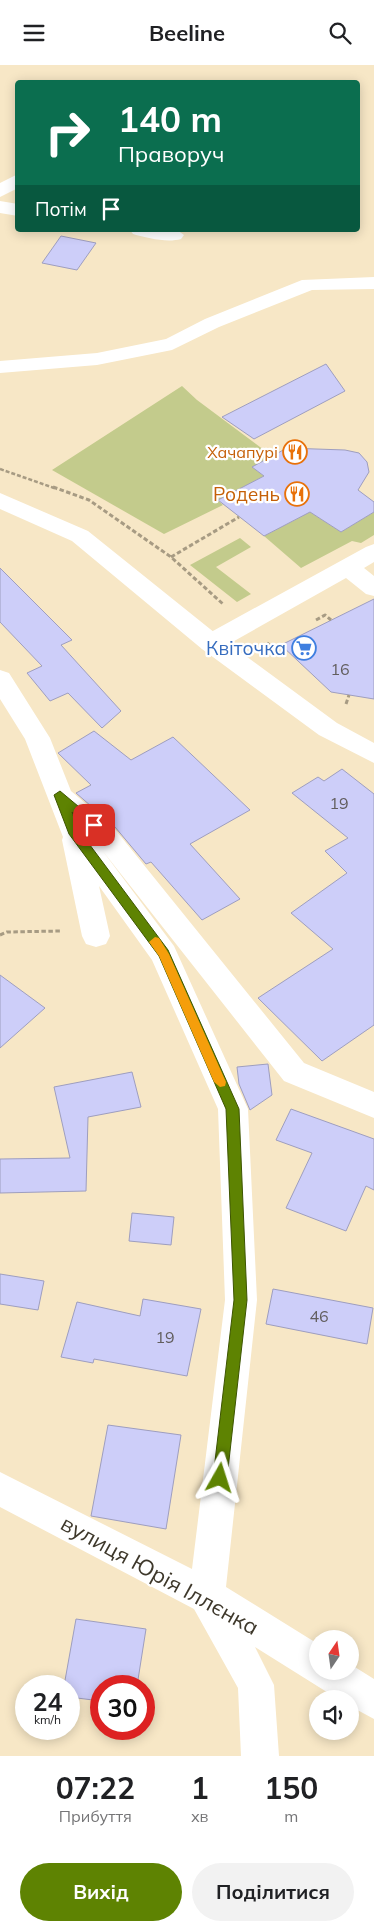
<!DOCTYPE html>
<html lang="uk">
<meta charset="utf-8">
<style>
:root{--surface:#fff;--page:#f2f2f2;--text:#202124;--muted:#757577;--accent:#5e8302}
body{margin:0;font-family:Mulish,sans-serif;background:var(--page);color:var(--text);height:100vh;display:flex;flex-direction:column;font-size:19px;white-space:nowrap}
*{box-sizing:border-box;margin:0}
p{font-size:16px;color:var(--muted)}
.icon{flex:none;width:28px;height:28px;fill:none;stroke:currentColor;stroke-width:2;stroke-linecap:round;stroke-linejoin:round}
.map{position:relative;height:1691px;overflow:hidden}
.drawer{display:flex;flex-direction:column;background:var(--surface);flex:1}
.drawer>*{flex:none}
.banner{position:absolute;left:15px;top:15px;width:345px;height:152px;border-radius:5px;box-shadow:0 2px 12px #0003;background:#0b6e4f;color:#fff;overflow:hidden}
.needle{width:32px;rotate:13deg}
.controls{position:absolute;left:309px;top:1565px;display:grid;gap:10px}
.controls a{display:grid;place-items:center;width:50px;height:50px;border-radius:50%;background:var(--surface);box-shadow:0 2px 12px #0003;font-size:25px}
.speed{position:absolute;left:15px;top:1610px;display:flex;gap:10px;font-size:25px;font-weight:700;text-align:center}
.speed>*{display:grid;place-content:center;width:65px;height:65px;border-radius:50%;background:var(--surface);box-shadow:0 2px 12px #0003;line-height:1}
.speed small{font-size:12px;font-weight:400}
.speed .limit{border:8px solid #d22;background:#fff;color:#111}
.pin{position:absolute;display:grid;place-items:center;width:42px;height:42px;color:#fff;margin:-21px;border-radius:10px;box-shadow:0 2px 8px #0006}
.me{position:absolute;width:55px;margin:-28px;rotate:6deg;stroke-linejoin:round;filter:drop-shadow(0 0 4px #0008)}
.turn{display:flex;align-items:center;gap:18px;height:105px;padding:0 20px;font-size:22px}
.turn .icon{width:65px;height:65px;stroke-width:2.5}
.turn b{display:block;font-size:35px;line-height:42px}
.then{display:flex;align-items:center;height:48px;padding:0 20px;background:#0003;gap:10px;font-size:19px}
.eta{display:flex;justify-content:space-evenly;align-items:center;height:85px;text-align:center}
.eta b{font-size:30px;font-weight:700;line-height:35px}
.action{display:flex;gap:10px;margin-top:auto;padding:10px 20px}
.action a{flex:1;height:58px;border-radius:30px;background:var(--accent);color:#fff;font-size:20px;font-weight:700;line-height:58px;text-align:center}
.action a+a{background:var(--page);color:var(--text)}
header{display:flex;justify-content:space-between;align-items:center;height:65px;padding:0 20px;background:var(--surface);font-size:22px;font-weight:700}
.map>svg:first-child{display:block}
.green{fill:#c3cb8c}
.building{fill:#cdcef9;stroke:#9e9ebf}
.lines{fill:none;stroke-linecap:round;stroke-linejoin:round}
.path-far1{stroke:#a79b83;stroke-width:2.5;stroke-dasharray:4 2;stroke-linecap:butt}
.path{stroke:#a79b83;stroke-width:3;stroke-dasharray:4.5 2.5;stroke-linecap:butt}
.minor{fill:#fff;fill-rule:evenodd}
.major{fill:#fff;fill-rule:evenodd}
.route{fill:#5e8302;stroke:#3d5501}
.slow{fill:#f59e0b}
.labels{text-anchor:middle;dominant-baseline:central;stroke-width:4.5;stroke-linejoin:round;paint-order:stroke}
.far-food-label{font-size:16px;fill:#c56008;stroke:#fff;text-anchor:end}
.number-label{font-size:16px;fill:#625e5e}
.food-label{font-size:19px;fill:#c56008;stroke:#fff;text-anchor:end}
.shop-label{font-size:19px;fill:#366cbe;stroke:#fff;text-anchor:end}
.near-street-label{font-size:22px;fill:#3e382b;stroke:#fff}
</style>
<header><svg class="icon" aria-label="menu" viewBox="0 0 24 24"><path d="M4 6h16M4 12h16M4 18h16"/></svg>Beeline<svg class="icon" aria-label="search" viewBox="0 0 24 24"><circle cx="10" cy="10" r="6"/><path d="M15 15l6 6"/></svg></header>
<div class="map">
<svg width="374" height="1691" viewBox="0 0 374 1691">
<rect width="100%" height="100%" fill="#f7e7c6"/>
<!-- green -->
<path class="green" d="M 182,321 L 197,335 L 272,391 L 252,402 L 264,411 L 218,435 L 223,440 L 164,469 L 52,405 Z
M 310,447 L 341,467 L 374,447 L 374,470 L 361,478 L 352,476 L 301,503 L 264,471 Z
M 240,473 L 251,482 L 216,502 L 251,529 L 237,537 L 190,500 Z"/>
<!-- building -->
<path class="building" d="M 61,171 L 96,178 L 77,205 L 42,198 Z
M 326,299 L 345,326 L 254,374 L 222,352 Z
M 287,383 L 345,385 L 359,388 L 367,397 L 369,407 L 358,425 L 374,437 L 374,447 L 341,467 L 310,447 L 264,471 L 218,435 L 264,411 L 252,402 Z
M 0,503 L 72,575 L 61,580 L 121,646 L 102,663 L 68,628 L 50,636 L 27,608 L 42,601 L 0,557 Z
M 374,534 L 374,634 L 331,627 L 281,580 Z
M 94,666 L 131,695 L 173,672 L 250,745 L 190,779 L 240,834 L 202,855 L 151,797 L 146,799 L 115,762 L 76,728 L 91,720 L 58,688 Z
M 342,704 L 374,729 L 374,960 L 322,996 L 258,933 L 333,884 L 291,848 L 347,808 L 325,786 L 348,773 L 292,728 L 318,712 L 324,716 Z
M 0,910 L 45,943 L 0,983 Z
M 268,999 L 272,1030 L 250,1045 L 239,1019 L 237,1002 Z
M 132,1007 L 141,1042 L 88,1052 L 86,1126 L 0,1128 L 0,1094 L 70,1093 L 54,1022 Z
M 291,1044 L 374,1074 L 374,1125 L 366,1121 L 346,1166 L 286,1143 L 312,1088 L 276,1075 Z
M 132,1148 L 174,1152 L 171,1180 L 129,1176 Z
M 0,1209 L 44,1216 L 38,1245 L 0,1239 Z
M 273,1224 L 373,1243 L 367,1279 L 266,1259 Z
M 143,1234 L 201,1244 L 187,1311 L 94,1294 L 93,1298 L 61,1292 L 77,1237 L 140,1251 Z
M 108,1360 L 181,1370 L 166,1464 L 91,1451 Z
M 76,1554 L 146,1564 L 137,1621 L 101,1621 L 101,1636 L 69,1632 L 69,1621 L 64,1621 Z"/>
<g class="lines">
<!-- path-far1 -->
<path class="path-far1" d="M 0,404 L 57,424"/>
<!-- path -->
<path class="path" d="M 53,422 L 89,435 L 171,492 L 223,539
M 171,492 L 239,452
M 316,555 L 325,550 L 331,555
M 267,578 L 282,590
M 346,639 L 349,630
M 0,870 L 7,867 L 61,866"/>
<!-- minor -->
<path class="minor" d="M 18,109 L 18,123 L 0,132 L 0,118 Z
M 0,136 L 18,139 L 18,151 L 0,148 Z
M 130,165 L 177,165 L 184,170 L 181,174 C 167,178 147,173 133,169 Z
M 374,212 L 374,224 L 312,225 L 219,262 L 172,285 L 97,300 L 0,308 L 0,296 L 97,288 L 166,274 L 205,254 L 302,215 Z
M 374,479 L 374,497 L 364,503 L 374,511 L 374,531 L 366,529 L 346,513 L 220,584 L 211,586 L 202,584 L 199,578 L 202,572 L 366,482 Z
M 0,605 L 9,608 L 50,673 L 71,726 L 114,763 L 304,998 L 374,1027 L 374,1053 L 284,1016 L 102,785 L 174,881 L 248,1044 L 257,1235 L 226,1522 L 318,1579 L 318,1606 L 350,1606 L 350,1599 L 374,1614 L 374,1654 L 350,1641 L 350,1634 L 338,1634 L 255,1582 L 274,1620 L 279,1691 L 241,1691 L 238,1623 L 194,1544 L 0,1442 L 0,1407 L 192,1504 L 225,1235 L 218,1044 L 152,895 L 99,821 L 110,871 L 106,879 L 96,882 L 86,879 L 82,871 L 62,775 L 63,772 L 25,674 L 0,634 Z"/>
<!-- major -->
<path class="major" d="M 0,428 L 88,466 L 220,572 L 337,658 L 374,678 L 374,698 L 319,670 L 202,584 L 72,476 L 0,444 Z"/>
</g>
<!-- route -->
<path class="route" d="M 60,726 L 97,757 L 97,763 L 90,763 L 72,747 L 78,764 L 168,885 L 239,1044 L 247,1235 L 227,1413 L 225,1418 L 220,1420 L 215,1418 L 213,1413 L 234,1235 L 226,1044 L 159,891 L 69,769 L 54,730 Z"/>
<!-- slow -->
<path class="slow" d="M 155,872 L 159,873 L 169,889 L 226,1017 L 225,1021 L 220,1022 L 214,1017 L 159,891 L 149,877 Z"/>
<!-- icons -->
<defs>
<g id="restaurant-ring" transform="scale(1.25)"><circle r="9.5" fill="#fff" stroke="#e8710a" stroke-width="1.5"/><path d="M-5-6h1v4h1v-4h1v4h1v-4h1v5L-1.5 .5V6h-2V.5L-5-1ZM5-6V6H3V1.5H1.5Q1.5-4 5-6Z" fill="#e8710a"/></g>
<g id="supermarket-ring" transform="scale(1.25)"><circle r="9.5" fill="#fff" stroke="#3f7fe0" stroke-width="1.5"/><path d="M-6-5.5h2.5l.6 2H6L4.5 2H-2.5L-4.4-4H-6ZM-1.5 3.2a1.3 1.3 0 1 0 .1 0ZM3 3.2a1.3 1.3 0 1 0 .1 0Z" fill="#3f7fe0"/></g>
</defs>
<g fill-rule="evenodd">
<use href="#restaurant-ring" x="295" y="387"/>
<use href="#restaurant-ring" x="297" y="429"/>
<use href="#supermarket-ring" x="304" y="583"/>
</g>
<g class="labels">
<!-- far-food labels -->
<g class="far-food-label">
<text x="278" y="387">Хачапурі</text>
</g>
<!-- number labels -->
<g class="number-label">
<text x="340" y="604">16</text>
<text x="339" y="738">19</text>
<text x="319" y="1251">46</text>
<text x="165" y="1272">19</text>
</g>
<!-- food labels -->
<g class="food-label">
<text x="280" y="429">Родень</text>
</g>
<!-- shop labels -->
<g class="shop-label">
<text x="286" y="583">Квіточка</text>
</g>
<!-- near-street labels -->
<g class="near-street-label">
<text transform="translate(160 1510) rotate(29)">вулиця Юрія Іллєнка</text>
</g>
</g>
</svg>
<div class="controls">
<a><svg class="needle" viewBox="-14 -14 28 28"><path d="M0-13l5 13h-10z" fill="#e53935"/><path d="M0 13l5-13h-10z" fill="#757577"/></svg></a>
<a><svg class="icon" aria-label="sound" viewBox="0 0 24 24"><path d="M4 9h4l5-4v14l-5-4H4zM17 9q2 3 0 6"/></svg></a>
</div>
<div class="speed"><div>24<small>km/h</small></div><div class="limit">30</div></div>
<div class="pin" style="left:94px;top:760px;background:#d93025"><svg class="icon" aria-label="arrive" viewBox="0 0 24 24"><path d="M6 21V4h12l-3 4 3 4H6"/></svg></div>
<svg class="me" style="left:220px;top:1413px" viewBox="-20 -20 40 40"><path d="M0-17L14 15 0 8-14 15z" fill="#5e8302" stroke="#fff" stroke-width="4"/></svg>
<div class="banner">
<div class="turn"><svg class="icon" aria-label="right" viewBox="0 0 24 24"><path d="M7 20v-9h11M14 6l5 5-5 5"/></svg><div><b>140 m</b>Праворуч</div></div>
<div class="then">Потім<svg class="icon" aria-label="arrive" viewBox="0 0 24 24"><path d="M6 21V4h12l-3 4 3 4H6"/></svg></div>
</div>
</div>
<section class="drawer">
<div class="eta">
<div><b>07:22</b><p>Прибуття</p></div>
<div><b>1</b><p>хв</p></div>
<div><b>150</b><p>m</p></div>
</div>
<div class="action"><a>Вихід</a><a>Поділитися</a></div>
</section>
